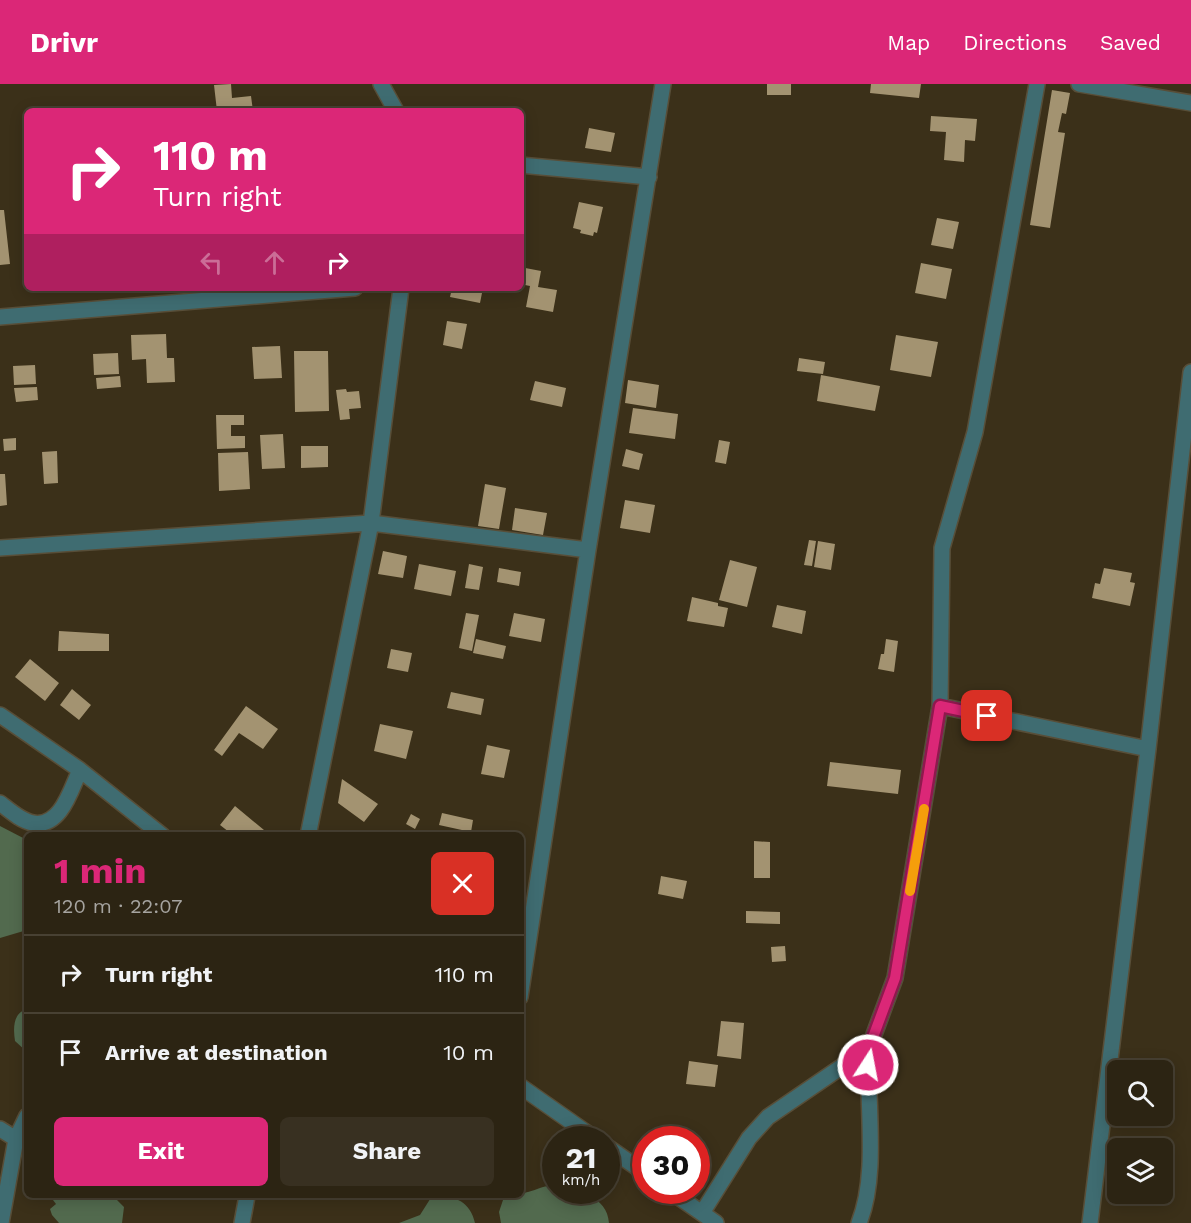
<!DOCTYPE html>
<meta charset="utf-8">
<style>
:root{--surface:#2c2413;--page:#383021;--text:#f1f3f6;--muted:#a6a4a0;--line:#484133;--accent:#db2777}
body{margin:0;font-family:"Work Sans",sans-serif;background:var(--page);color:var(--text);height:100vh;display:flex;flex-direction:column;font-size:22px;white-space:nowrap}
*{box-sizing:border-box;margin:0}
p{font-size:20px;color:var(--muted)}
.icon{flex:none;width:33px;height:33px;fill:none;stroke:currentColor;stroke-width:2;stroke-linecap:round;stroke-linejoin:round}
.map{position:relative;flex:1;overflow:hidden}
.drawer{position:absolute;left:24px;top:748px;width:500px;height:366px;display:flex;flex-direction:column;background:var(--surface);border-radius:9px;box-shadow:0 3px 15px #0003,0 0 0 2px var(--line)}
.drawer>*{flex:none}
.guide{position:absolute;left:24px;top:24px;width:500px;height:183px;border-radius:9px;box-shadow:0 3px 15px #0003,0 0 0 2px var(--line);background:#db2777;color:#fff;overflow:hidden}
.buttons{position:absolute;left:1107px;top:976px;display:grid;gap:12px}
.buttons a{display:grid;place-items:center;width:66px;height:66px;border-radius:9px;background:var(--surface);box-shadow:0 3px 15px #0003,0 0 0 2px var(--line);font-size:30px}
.speed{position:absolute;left:542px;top:1042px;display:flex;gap:12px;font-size:30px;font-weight:700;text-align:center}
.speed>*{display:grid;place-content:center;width:78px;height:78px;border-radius:50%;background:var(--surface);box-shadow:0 3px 15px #0003,0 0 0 2px var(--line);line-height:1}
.speed small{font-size:15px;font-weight:400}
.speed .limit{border:9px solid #d22;background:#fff;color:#111}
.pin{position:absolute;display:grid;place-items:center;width:51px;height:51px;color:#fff;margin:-26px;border-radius:12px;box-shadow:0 3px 9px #0006}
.me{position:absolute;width:66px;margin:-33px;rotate:11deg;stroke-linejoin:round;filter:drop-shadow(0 0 4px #0008)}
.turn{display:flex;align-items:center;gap:21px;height:126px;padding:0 30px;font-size:27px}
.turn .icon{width:78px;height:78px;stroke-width:2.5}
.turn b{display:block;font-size:42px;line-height:51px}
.lanes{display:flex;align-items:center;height:57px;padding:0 30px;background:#0003;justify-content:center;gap:30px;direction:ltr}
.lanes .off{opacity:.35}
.round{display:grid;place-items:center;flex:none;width:63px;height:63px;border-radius:9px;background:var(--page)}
.overview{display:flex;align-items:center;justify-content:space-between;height:102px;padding:0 30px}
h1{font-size:36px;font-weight:700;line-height:45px;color:var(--accent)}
.cta{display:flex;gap:12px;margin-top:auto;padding:12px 30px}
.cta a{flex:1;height:69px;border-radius:9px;background:var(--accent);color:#fff;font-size:24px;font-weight:700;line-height:69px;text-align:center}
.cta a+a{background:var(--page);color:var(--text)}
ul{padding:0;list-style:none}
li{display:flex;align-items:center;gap:18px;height:78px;padding:0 30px;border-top:2px solid var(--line)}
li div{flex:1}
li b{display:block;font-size:22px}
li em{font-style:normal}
header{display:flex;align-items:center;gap:36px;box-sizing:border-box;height:84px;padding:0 30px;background:var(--accent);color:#fff}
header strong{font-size:28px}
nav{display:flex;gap:33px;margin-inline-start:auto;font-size:21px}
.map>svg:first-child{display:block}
.forest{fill:#526a4e}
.building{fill:#a39371}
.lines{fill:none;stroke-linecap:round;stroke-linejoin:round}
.minor-casing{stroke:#584e38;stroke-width:18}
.minor{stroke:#3f6c71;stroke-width:15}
.route-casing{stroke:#8e194d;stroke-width:15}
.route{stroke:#db2777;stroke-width:10}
.slow{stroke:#f59e0b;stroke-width:10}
</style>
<header>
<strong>Drivr</strong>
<nav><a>Map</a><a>Directions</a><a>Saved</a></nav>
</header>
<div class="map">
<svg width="1191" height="1139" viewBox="0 0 1191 1139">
<rect width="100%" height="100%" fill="#3b3019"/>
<!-- forest -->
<path class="forest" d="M 0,742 L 27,756 L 27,846 L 0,854 Z
M 27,925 L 27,968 L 15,957 C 13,944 13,929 27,925 Z
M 549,1102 L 555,1103 L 555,1107 C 578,1107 607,1111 609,1139 L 501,1139 L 499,1128 L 504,1113 L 520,1112 L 521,1109 C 531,1109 538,1103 549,1102 Z
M 50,1112 L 128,1112 L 117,1116 L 124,1123 L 122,1139 L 59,1139 L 52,1131 L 50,1125 L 56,1120 Z
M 432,1112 C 453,1111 470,1116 475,1139 L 399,1139 L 420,1131 Z"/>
<!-- building -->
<path class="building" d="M 231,0 L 232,14 L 251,12 L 253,27 L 217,27 L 214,1 Z
M 767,0 L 791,0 L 791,11 L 767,11 Z
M 871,0 L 921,0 L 919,14 L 870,9 Z
M 1052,6 L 1070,9 L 1066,30 L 1062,29 L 1058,48 L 1065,49 L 1050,144 L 1030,141 Z
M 931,32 L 977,35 L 975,57 L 965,56 L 964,78 L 944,76 L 946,48 L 930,47 Z
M 589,44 L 615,49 L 611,68 L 585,64 Z
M 579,118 L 603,123 L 597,149 L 594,148 L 593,152 L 580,149 L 581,146 L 573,144 Z
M 0,126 L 4,126 L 10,180 L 0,181 Z
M 937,134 L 959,138 L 953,165 L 931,161 Z
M 921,179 L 952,185 L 946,215 L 915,209 Z
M 520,183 L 541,187 L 538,203 L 557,206 L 553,228 L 526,223 L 530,202 L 520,200 Z
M 452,204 L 483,204 L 480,219 L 450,213 Z
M 447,237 L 467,240 L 462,265 L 443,261 Z
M 166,250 L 167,274 L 174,274 L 175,298 L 147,299 L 146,275 L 132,276 L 131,251 Z
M 896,251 L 938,258 L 931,293 L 890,286 Z
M 280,262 L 282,294 L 254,295 L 252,263 Z
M 294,267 L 328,267 L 329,327 L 295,328 Z
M 118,269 L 119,290 L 94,291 L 93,270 Z
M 799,274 L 825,278 L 823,290 L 797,287 Z
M 35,281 L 36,300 L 14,301 L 13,282 Z
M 821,291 L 880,302 L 875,327 L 817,317 Z
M 120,292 L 121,303 L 97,305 L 96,294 Z
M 628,296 L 659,301 L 656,324 L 625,319 Z
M 535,297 L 566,304 L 562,323 L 530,316 Z
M 37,303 L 38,316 L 16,318 L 14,304 Z
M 346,305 L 347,308 L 359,307 L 361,324 L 349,325 L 350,335 L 340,336 L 336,306 Z
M 633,324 L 678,330 L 675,355 L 629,349 Z
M 216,331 L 244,331 L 244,341 L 231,341 L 231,352 L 245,352 L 245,364 L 217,365 Z
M 283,350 L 285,384 L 262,385 L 260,351 Z
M 16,354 L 16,366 L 4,367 L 3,355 Z
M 719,356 L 730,358 L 726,380 L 715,378 Z
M 301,362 L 328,362 L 328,383 L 301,384 Z
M 626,365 L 643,370 L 639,386 L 622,382 Z
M 57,367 L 58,399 L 44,400 L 42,368 Z
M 248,368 L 250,405 L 219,407 L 218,369 Z
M 0,390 L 5,390 L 7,421 L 0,422 Z
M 485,400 L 506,404 L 499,445 L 478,442 Z
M 625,416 L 655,421 L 650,449 L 620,444 Z
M 515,424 L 547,429 L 543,451 L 512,446 Z
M 809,456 L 816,457 L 812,482 L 804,481 Z
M 818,457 L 835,460 L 831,486 L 814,483 Z
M 383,467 L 407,472 L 403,494 L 378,490 Z
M 730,476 L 757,483 L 747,523 L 719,516 Z
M 419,480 L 456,487 L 451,512 L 414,505 Z
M 469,480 L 483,483 L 479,506 L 465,504 Z
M 499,484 L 521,488 L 519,502 L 497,498 Z
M 1104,484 L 1132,489 L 1130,498 L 1135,499 L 1130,522 L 1092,514 L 1095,499 L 1100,500 Z
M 692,513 L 718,519 L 718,522 L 728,524 L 724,543 L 687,537 Z
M 777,521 L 806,527 L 802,550 L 772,543 Z
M 466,529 L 479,531 L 472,567 L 459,564 Z
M 514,529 L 545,535 L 541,558 L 509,552 Z
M 59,547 L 109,550 L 109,567 L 58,567 Z
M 476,555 L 506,562 L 503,575 L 473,569 Z
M 886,555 L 898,557 L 894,588 L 878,585 L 881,570 L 884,570 Z
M 391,565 L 412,569 L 408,588 L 387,584 Z
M 30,575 L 59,599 L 45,617 L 15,593 Z
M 72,605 L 91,621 L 79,636 L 60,621 Z
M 451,608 L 484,615 L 481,631 L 447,624 Z
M 246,622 L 278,645 L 263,665 L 239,649 L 222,672 L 214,666 Z
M 380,640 L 413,647 L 406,675 L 374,667 Z
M 487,661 L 510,666 L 504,694 L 481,690 Z
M 830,678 L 901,686 L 898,710 L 827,702 Z
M 342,695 L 378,720 L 364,738 L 338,719 Z
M 235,722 L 264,746 L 260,752 L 226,752 L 229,748 L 220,741 Z
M 442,729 L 473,736 L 471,748 L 439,741 Z
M 411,730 L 420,735 L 415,745 L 406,740 Z
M 754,757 L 770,758 L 770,794 L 754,794 Z
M 661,792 L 687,797 L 683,815 L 658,810 Z
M 746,827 L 780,828 L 780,840 L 746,839 Z
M 785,862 L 786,877 L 772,878 L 771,863 Z
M 721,937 L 744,939 L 741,975 L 717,972 Z
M 689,977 L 718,981 L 715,1003 L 686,1000 Z"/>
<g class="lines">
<!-- minor casing -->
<g class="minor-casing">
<path id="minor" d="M 381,0 L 396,27
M 1079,0 L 1191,19
M 520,81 L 649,93
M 0,233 L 355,204
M 0,464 L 371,439 L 588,466
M 940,622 L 1148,665
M 0,631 L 80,686 L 163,752
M 0,719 C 9,726 21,737 33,739 C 61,744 71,705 80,686
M 308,752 L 371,439 L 401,204
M 520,913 L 588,466 L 663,0
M 520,1002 L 597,1056
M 0,1045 L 16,1055
M 606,1062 L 645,1089
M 670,1107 L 716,1139
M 702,1129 L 749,1054 L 768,1033 L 869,964 L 895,894 L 940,622 L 942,464 L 975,348 L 1037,0
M 1,1139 L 16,1055 L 27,1032
M 242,1139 L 247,1112
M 859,1139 C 879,1089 866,1019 869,964
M 1090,1139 L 1148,665 L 1191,288"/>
</g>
<!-- minor -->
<use href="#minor" class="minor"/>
</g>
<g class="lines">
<!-- route casing -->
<g class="route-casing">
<path id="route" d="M 868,981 L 869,964 L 895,894 L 940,622 L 987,632"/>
</g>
<!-- route -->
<use href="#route" class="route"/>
<!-- slow -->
<path class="slow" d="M 910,807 L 924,725"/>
</g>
</svg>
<div class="buttons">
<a><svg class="icon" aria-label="search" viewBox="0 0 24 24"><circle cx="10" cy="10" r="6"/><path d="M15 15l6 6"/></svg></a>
<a><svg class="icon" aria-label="layers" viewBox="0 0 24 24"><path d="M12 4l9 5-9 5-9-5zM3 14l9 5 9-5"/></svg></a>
</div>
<div class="speed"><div>21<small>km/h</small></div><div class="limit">30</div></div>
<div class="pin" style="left:987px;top:632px;background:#d93025"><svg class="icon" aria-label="arrive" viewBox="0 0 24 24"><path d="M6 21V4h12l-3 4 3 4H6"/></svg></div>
<svg class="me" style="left:868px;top:981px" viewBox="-20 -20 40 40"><circle r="17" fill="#db2777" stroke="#fff" stroke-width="3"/><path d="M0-11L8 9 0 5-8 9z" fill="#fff"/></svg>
<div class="guide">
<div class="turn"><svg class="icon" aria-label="right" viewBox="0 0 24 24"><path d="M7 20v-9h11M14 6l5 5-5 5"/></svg><div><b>110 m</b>Turn right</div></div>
<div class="lanes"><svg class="icon off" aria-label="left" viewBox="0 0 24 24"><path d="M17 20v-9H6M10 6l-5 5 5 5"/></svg><svg class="icon off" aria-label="ahead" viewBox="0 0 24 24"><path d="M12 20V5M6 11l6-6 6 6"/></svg><svg class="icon" aria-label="right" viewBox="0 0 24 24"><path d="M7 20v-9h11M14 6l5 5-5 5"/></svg></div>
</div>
<section class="drawer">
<div class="overview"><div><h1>1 min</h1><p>120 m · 22:07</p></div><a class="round" style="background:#d93025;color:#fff"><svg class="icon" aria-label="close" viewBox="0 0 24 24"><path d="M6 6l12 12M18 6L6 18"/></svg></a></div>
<ul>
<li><svg class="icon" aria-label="right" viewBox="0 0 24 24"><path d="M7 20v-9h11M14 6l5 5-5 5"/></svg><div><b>Turn right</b></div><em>110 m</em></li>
<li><svg class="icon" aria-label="arrive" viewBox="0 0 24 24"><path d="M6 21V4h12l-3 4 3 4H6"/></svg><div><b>Arrive at destination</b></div><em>10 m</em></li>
</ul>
<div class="cta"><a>Exit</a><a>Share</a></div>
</section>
</div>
